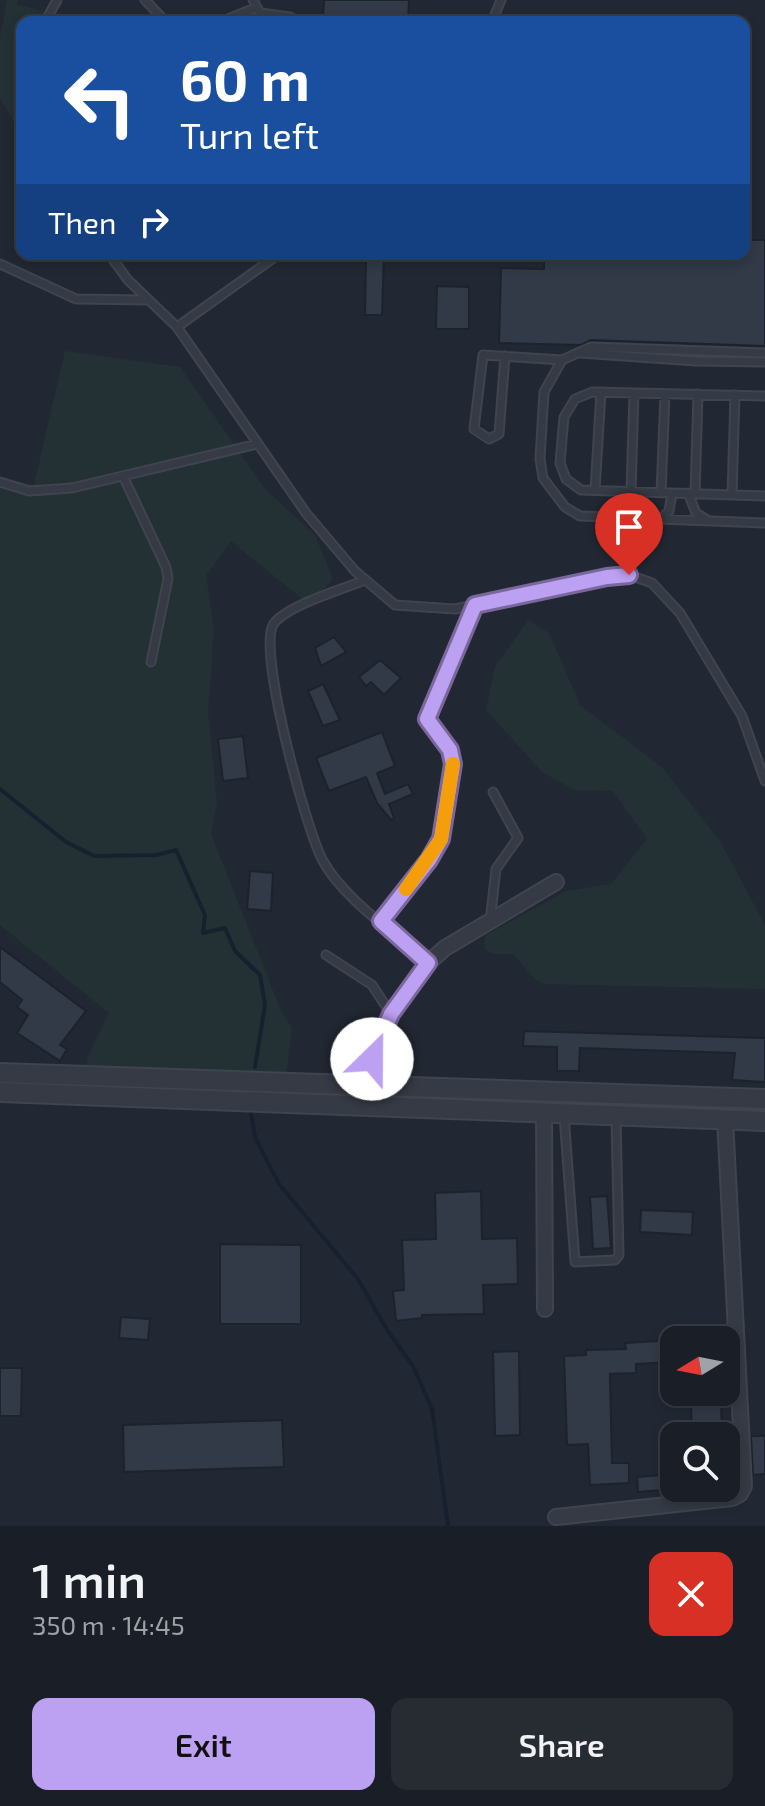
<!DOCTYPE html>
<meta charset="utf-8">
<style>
:root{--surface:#1a1e26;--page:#272b32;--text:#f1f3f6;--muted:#9fa2a7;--line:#383c43;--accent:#bca0f2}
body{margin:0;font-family:"Exo 2",sans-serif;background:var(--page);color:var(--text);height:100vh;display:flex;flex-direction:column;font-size:30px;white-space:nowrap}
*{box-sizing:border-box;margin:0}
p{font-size:26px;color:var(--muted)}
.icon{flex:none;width:44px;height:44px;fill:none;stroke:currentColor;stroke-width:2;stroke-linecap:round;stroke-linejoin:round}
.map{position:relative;height:1526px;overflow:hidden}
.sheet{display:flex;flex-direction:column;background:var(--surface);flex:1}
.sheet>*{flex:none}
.banner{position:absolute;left:16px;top:16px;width:734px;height:244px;border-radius:16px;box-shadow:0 4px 12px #0003,0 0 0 2px var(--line);background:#1a4fa0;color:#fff;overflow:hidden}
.needle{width:52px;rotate:260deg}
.tools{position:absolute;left:660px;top:1326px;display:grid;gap:16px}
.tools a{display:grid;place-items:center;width:80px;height:80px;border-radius:16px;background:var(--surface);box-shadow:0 4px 12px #0003,0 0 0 2px var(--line);font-size:40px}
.pin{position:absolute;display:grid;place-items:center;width:68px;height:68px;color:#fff;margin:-82px -34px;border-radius:50% 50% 50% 0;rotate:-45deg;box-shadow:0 0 8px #0007}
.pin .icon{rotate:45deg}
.me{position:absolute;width:88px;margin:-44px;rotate:23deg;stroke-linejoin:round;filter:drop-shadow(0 0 6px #0008)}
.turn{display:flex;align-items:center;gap:28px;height:168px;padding:0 32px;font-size:36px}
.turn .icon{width:104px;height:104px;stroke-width:2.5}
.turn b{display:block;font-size:56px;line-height:68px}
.then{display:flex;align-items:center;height:76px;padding:0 32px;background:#0003;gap:16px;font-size:30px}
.round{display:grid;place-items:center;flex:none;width:84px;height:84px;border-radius:16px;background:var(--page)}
.summary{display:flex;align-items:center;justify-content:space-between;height:136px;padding:0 32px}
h1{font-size:48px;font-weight:600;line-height:60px}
.button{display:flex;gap:16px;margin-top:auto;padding:16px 32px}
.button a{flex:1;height:92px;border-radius:16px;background:var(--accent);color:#111;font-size:32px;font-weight:600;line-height:92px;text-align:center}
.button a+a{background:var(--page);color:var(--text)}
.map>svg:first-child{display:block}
.green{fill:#243134}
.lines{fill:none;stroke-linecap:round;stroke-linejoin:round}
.stream{stroke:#17202f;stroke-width:4}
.building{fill:#323947;stroke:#1d222b;stroke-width:2}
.service-casing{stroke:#3f444e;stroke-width:11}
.minor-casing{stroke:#3f444e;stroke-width:18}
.tertiary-casing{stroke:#3f444e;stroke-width:22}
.service{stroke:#353a44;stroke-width:7}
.minor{stroke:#353a44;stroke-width:14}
.tertiary{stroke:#353a44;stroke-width:18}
.route-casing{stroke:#7a689d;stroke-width:20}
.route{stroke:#bca0f2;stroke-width:14}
.slow{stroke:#f59e0b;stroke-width:14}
</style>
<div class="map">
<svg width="765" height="1526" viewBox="0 0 765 1526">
<rect width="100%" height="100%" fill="#222833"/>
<!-- green -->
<path class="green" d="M 7,0 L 18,0 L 17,5 L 44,11 L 38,22 L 22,22 L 22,135 L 0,98 L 0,37 Z
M 65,351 L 180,367 L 265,489 L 315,535 L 333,579 L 310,605 L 231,541 L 206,576 L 214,629 L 208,713 L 217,803 L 211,834 L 281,1011 L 292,1028 L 286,1075 L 87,1069 L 87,1058 L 109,1013 L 0,925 L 0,477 L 34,485 Z
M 528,620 L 549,633 L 580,705 L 662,767 L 721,843 L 765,925 L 765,989 L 547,984 L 536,980 L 513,954 L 493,954 L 484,948 L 486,935 L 566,891 L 611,884 L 647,839 L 613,791 L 574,790 L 542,772 L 486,710 L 495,667 Z"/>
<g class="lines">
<!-- stream -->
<path class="stream" d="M 0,789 L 66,842 L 94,856 L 156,855 L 176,850 L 205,915 L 203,933 L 225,928 L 235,951 L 260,975 L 265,1005 L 255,1067
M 251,1113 L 255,1137 L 279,1184 L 358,1279 L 387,1330 L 413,1366 L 432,1409 L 448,1526"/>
</g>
<!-- building -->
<path class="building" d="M 324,0 L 409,0 L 408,22 L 323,18 Z
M 744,240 L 765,240 L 765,346 L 591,340 L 581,345 L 499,343 L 501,268 L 544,269 L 544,254 L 744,254 Z
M 366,254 L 384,254 L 382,315 L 365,315 Z
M 437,286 L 469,287 L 469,329 L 436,329 Z
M 334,637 L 346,652 L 321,666 L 315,648 Z
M 380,660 L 401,678 L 384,695 L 371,682 L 366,686 L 359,677 Z
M 323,684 L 340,720 L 323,726 L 308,691 Z
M 382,732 L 395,766 L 377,773 L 385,794 L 408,784 L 413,794 L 389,804 L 394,818 L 391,820 L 377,803 L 366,777 L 329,791 L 316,758 Z
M 243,736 L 248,778 L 223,781 L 218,739 Z
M 250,871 L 273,873 L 271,911 L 247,909 Z
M 0,947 L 86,1011 L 60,1045 L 67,1049 L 60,1061 L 17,1033 L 28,1015 L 17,1007 L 22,1000 L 0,982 Z
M 524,1031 L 765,1038 L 765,1082 L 732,1080 L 735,1053 L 580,1048 L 579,1071 L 557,1071 L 557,1047 L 523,1046 Z
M 481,1191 L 482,1239 L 517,1238 L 518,1284 L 483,1285 L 484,1314 L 422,1315 L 422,1318 L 396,1321 L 393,1291 L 404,1290 L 402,1240 L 436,1239 L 435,1193 Z
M 607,1196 L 611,1248 L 593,1249 L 590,1197 Z
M 641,1210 L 693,1212 L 692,1235 L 640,1232 Z
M 220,1244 L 301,1245 L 301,1324 L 220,1324 Z
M 121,1317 L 150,1319 L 148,1340 L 119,1338 Z
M 674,1340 L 674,1362 L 636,1364 L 636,1373 L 610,1374 L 612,1463 L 629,1463 L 629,1483 L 590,1485 L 588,1444 L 567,1445 L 564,1356 L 586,1355 L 586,1350 L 626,1349 L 625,1343 Z
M 519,1351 L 520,1435 L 495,1436 L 493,1352 Z
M 0,1368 L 22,1368 L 21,1416 L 0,1416 Z
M 721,1403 L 722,1436 L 692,1436 L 691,1404 Z
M 282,1420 L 284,1467 L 124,1472 L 123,1425 Z
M 751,1436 L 765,1436 L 765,1474 L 753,1475 Z
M 674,1474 L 674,1489 L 638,1492 L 637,1477 Z"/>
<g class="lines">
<!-- service casing -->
<g class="service-casing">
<path id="service" d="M 145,0 L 166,22
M 253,0 L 260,13 L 290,17 L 299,22
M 45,22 L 57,0
M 220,22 L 255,8
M 492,22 L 501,0
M 109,254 L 128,280 L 177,327 L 306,513 L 355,571 L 395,605 L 455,609 L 607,577 L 629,575 L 652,583 L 680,613 L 742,716 L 765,781
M 0,264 L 76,299 L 149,300
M 177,327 L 279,254
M 580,353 L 696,361 L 765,362
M 765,353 L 591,347 L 562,360 L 544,392 L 540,459 L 543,478 L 565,507 L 580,516 L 765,523
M 505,356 L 499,434 L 489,439 L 474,429 L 483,355 L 562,360
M 765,396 L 592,392 L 575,399 L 564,417 L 560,463 L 566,479 L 581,490 L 765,496
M 123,476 L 166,567 L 168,579 L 151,662
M 0,482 L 29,491 L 72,488 L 257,444
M 595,490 L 601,392
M 631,491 L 634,393
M 661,493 L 665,394
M 688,493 L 696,513 L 707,520
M 695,494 L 698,394
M 732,495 L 735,395
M 661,519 L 669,511 L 672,493
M 365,580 C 344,589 284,606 273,625 C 258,652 306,830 323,861 C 343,898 396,934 428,963
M 381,921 L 429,860 L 441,839 L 453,764 L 450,750 L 427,719 L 475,605
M 490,922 L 496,869 L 518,838 L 493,792
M 326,955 L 372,985 L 391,1014
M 564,1115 L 575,1262 L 615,1260 L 619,1255 L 616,1118"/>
</g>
<!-- minor casing -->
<g class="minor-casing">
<path id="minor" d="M 366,1093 L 372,1059 L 391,1014 L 428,963 L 445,948 L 556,882
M 544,1112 L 545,1309
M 556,1517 L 732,1498 L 740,1494 L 744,1486 L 725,1119"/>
</g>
<!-- tertiary casing -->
<g class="tertiary-casing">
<path id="tertiary" d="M 0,1073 L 765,1099
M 0,1092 L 765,1121"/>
</g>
<!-- service -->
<use href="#service" class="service"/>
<!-- minor -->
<use href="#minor" class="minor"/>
<!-- tertiary -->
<use href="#tertiary" class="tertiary"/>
</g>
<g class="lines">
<!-- route casing -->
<g class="route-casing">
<path id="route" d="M 372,1059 L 391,1014 L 428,963 L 381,921 L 429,860 L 441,839 L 453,764 L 450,750 L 427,719 L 475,605 L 607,577 L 629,575"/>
</g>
<!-- route -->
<use href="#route" class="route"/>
<!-- slow -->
<path class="slow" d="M 406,889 L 441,839 L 453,764"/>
</g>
</svg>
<div class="tools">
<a><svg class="needle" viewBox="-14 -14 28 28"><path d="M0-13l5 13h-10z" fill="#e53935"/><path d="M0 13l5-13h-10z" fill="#9fa2a7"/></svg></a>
<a><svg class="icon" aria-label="search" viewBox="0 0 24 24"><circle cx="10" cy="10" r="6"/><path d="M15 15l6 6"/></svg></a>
</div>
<div class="pin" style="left:629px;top:575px;background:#d93025"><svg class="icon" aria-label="arrive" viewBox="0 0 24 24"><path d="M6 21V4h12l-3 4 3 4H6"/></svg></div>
<svg class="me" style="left:372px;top:1059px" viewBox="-20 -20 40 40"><circle r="19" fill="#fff"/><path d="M0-13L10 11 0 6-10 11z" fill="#bca0f2"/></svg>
<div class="banner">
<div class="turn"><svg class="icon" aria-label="left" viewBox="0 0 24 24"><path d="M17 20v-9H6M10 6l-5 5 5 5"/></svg><div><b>60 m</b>Turn left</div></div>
<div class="then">Then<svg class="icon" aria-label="right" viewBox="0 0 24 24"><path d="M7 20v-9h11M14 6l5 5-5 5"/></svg></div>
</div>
</div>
<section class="sheet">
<div class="summary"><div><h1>1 min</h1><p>350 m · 14:45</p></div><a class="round" style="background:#d93025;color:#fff"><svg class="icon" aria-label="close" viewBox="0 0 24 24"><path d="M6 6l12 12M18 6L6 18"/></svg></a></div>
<div class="button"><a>Exit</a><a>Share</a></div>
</section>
